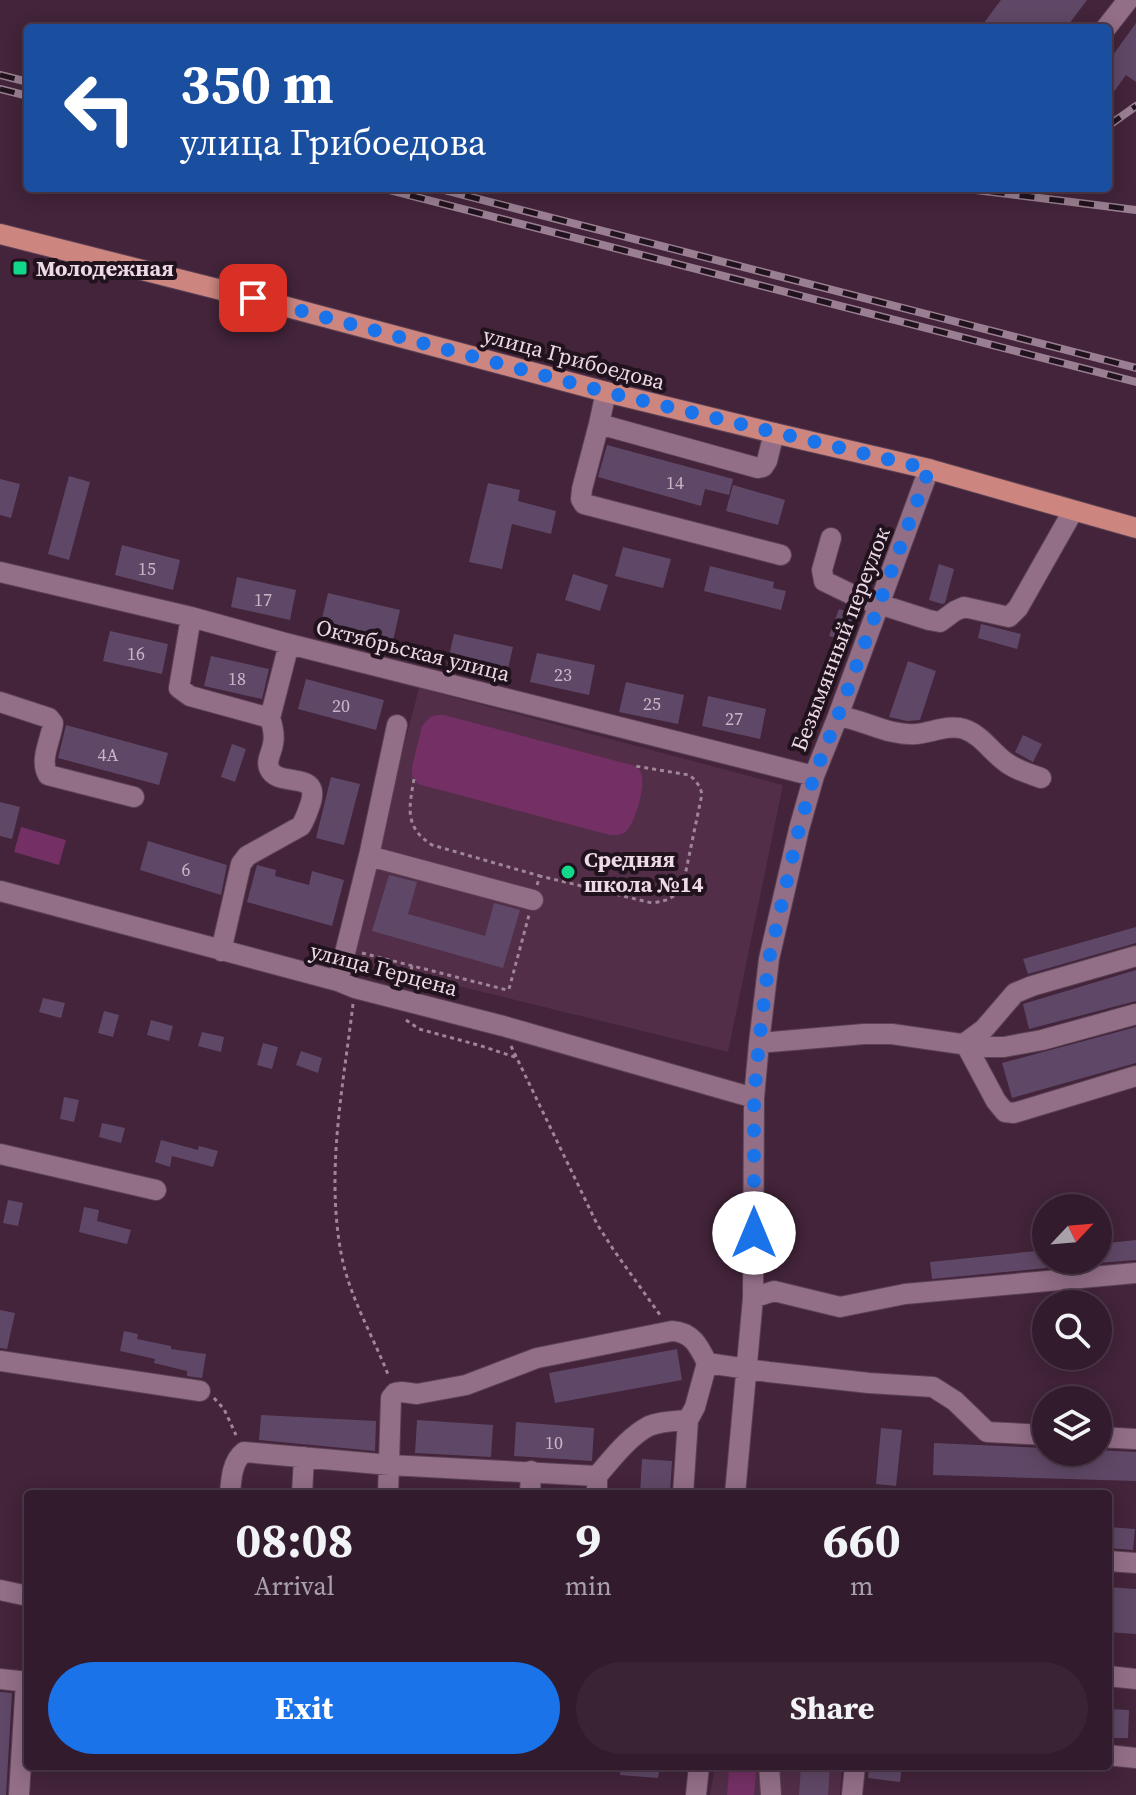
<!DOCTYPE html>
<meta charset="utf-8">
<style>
:root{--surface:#321b2c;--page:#3a2434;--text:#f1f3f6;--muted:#a8a1a9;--line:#4d3948;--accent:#1a73e8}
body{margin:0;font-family:"Source Serif 4",serif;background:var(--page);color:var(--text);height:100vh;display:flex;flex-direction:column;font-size:30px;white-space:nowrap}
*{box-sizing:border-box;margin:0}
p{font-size:26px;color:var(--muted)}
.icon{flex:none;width:44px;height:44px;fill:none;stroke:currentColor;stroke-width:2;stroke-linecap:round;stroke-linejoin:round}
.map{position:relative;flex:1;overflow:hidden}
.panel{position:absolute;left:24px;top:1490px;width:1088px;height:280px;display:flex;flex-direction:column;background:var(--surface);border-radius:8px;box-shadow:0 4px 20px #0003,0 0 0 2px var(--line)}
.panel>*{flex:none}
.hud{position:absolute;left:24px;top:24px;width:1088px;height:168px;border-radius:8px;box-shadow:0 4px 20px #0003,0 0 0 2px var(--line);background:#1a4fa0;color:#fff;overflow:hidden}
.needle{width:52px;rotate:64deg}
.buttons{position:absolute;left:1032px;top:1194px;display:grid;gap:16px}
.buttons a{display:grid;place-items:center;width:80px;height:80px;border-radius:50%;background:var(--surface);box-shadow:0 4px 20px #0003,0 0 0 2px var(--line);font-size:40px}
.pin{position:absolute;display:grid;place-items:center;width:68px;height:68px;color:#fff;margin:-34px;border-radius:16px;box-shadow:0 4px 12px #0006}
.me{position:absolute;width:88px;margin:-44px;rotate:0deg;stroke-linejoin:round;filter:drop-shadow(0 0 6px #0008)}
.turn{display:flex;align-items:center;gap:28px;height:168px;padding:0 24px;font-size:36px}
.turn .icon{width:104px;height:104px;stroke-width:2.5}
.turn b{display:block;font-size:56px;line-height:68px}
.eta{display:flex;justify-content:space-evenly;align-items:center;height:136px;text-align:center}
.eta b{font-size:48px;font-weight:700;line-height:56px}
.action{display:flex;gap:16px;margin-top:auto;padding:16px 24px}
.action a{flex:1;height:92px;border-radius:48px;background:var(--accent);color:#fff;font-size:32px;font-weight:700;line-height:92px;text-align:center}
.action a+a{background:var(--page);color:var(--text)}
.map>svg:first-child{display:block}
.built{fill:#522e48}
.green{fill:#743064}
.building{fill:#5f4867}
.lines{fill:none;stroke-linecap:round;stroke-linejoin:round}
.minor-casing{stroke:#5b4154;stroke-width:22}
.major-casing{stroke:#5b4154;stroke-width:22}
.path{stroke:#9f8697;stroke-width:3;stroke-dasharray:4 4;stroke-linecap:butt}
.minor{stroke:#926e87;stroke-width:20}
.major{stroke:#cc857f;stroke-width:20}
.rail-casing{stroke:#997f91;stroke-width:8}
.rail{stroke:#21131d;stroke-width:5;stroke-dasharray:15;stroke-linecap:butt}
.route{stroke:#1a73e8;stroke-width:14;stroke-dasharray:0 25.2}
.poi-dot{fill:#12d98a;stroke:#21131d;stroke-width:3}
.labels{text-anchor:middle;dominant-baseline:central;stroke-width:8;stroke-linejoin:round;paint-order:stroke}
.number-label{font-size:18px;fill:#cab5c7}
.poi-label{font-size:22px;font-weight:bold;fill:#eed9e7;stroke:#21131d;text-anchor:start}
.street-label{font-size:22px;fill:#eed9e7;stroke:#21131d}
</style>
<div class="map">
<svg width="1136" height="1795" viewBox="0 0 1136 1795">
<rect width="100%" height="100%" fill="#43243a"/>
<!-- built -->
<path class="built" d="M 419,688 L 783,785 L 728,1052 L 348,959 Z
M 715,1766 L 842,1766 L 840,1795 L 710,1795 Z"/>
<!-- green -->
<path class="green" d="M 437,715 L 444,715 L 635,766 C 639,770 641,770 642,777 C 645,788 634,828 624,833 C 618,836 616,835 610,835 L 418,784 L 412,776 L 412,767 L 422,726 L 430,717 Z
M 21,827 L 66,840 L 59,865 L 14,852 Z
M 729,1770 L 756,1772 L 754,1795 L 727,1795 Z"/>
<!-- building -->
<path class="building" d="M 1001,0 L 1087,0 L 1066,28 L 980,28 Z
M 1136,23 L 1136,82 L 1126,75 L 1108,100 L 1108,62 Z
M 607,445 L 733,479 L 729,495 L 705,489 L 701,506 L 598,477 Z
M 69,476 L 90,482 L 69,560 L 48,554 Z
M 0,479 L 20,484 L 11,518 L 0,515 Z
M 488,483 L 520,490 L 518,501 L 556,511 L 551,534 L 512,524 L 502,569 L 469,562 Z
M 733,485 L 785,500 L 778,525 L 726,511 Z
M 122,545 L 180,560 L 173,590 L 115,575 Z
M 623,547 L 671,559 L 663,588 L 615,576 Z
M 939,564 L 954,569 L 945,603 L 942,604 L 929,600 Z
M 710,566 L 774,582 L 773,588 L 786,591 L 781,610 L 704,591 Z
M 573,574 L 608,585 L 600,611 L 565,600 Z
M 237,577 L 296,590 L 290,620 L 231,607 Z
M 328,593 L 400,610 L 392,645 L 320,627 Z
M 839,609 L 857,615 L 848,642 L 829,636 Z
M 981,624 L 1021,634 L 1017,649 L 978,638 Z
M 110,631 L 168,644 L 162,674 L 103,661 Z
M 454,634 L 513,647 L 506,677 L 447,664 Z
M 537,653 L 595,665 L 589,695 L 530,682 Z
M 211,656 L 269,669 L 262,699 L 204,686 Z
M 908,661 L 936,671 L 920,720 L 907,721 L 889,717 Z
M 306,679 L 384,700 L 376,730 L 298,709 Z
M 626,682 L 684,695 L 678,724 L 619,712 Z
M 708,696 L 766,709 L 760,739 L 702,726 Z
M 66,725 L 168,753 L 159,785 L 58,758 Z
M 1023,735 L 1042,744 L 1033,762 L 1015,752 Z
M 232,744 L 246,749 L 235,782 L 221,777 Z
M 331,777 L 360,784 L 344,845 L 316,838 Z
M 0,802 L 20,807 L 12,839 L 0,836 Z
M 148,841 L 227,865 L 221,895 L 140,870 Z
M 257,865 L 276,870 L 275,876 L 309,885 L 312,871 L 344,880 L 332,926 L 247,902 Z
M 389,875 L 417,882 L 408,914 L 485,936 L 494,903 L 520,910 L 503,968 L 372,931 Z
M 1136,927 L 1136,943 L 1028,974 L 1023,959 Z
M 1136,970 L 1136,1001 L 1029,1029 L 1023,1004 Z
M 43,998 L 65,1003 L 61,1018 L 39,1012 Z
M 104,1011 L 119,1015 L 113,1037 L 98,1033 Z
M 151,1020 L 173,1026 L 169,1041 L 147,1035 Z
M 1136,1027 L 1136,1063 L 1012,1098 L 1002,1063 Z
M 202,1032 L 224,1037 L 221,1052 L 198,1046 Z
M 263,1043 L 278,1047 L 272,1069 L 257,1065 Z
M 301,1051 L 322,1058 L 318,1073 L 296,1065 Z
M 64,1097 L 79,1100 L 74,1122 L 60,1119 Z
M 102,1123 L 125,1128 L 121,1143 L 99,1137 Z
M 161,1140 L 198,1150 L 199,1146 L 218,1151 L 213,1167 L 172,1156 L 170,1167 L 155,1162 Z
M 8,1200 L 23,1203 L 18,1226 L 3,1223 Z
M 84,1207 L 99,1210 L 97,1221 L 131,1230 L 127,1244 L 79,1232 Z
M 1136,1240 L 1136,1260 L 1098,1263 L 1098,1244 Z
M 1046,1250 L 1046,1268 L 932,1279 L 930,1262 Z
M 0,1310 L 15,1313 L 7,1349 L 0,1348 Z
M 124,1331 L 138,1334 L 137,1339 L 171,1346 L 171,1349 L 206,1354 L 202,1378 L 187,1376 L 187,1371 L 154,1363 L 155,1359 L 120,1351 Z
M 677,1349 L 682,1380 L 555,1403 L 549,1373 Z
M 261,1415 L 376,1421 L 375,1451 L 259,1440 Z
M 417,1420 L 493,1425 L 491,1457 L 415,1453 Z
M 516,1422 L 594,1428 L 592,1461 L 514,1456 Z
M 881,1428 L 902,1430 L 896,1486 L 876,1484 Z
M 934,1443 L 1046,1448 L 1046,1452 L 1098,1452 L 1098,1450 L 1136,1452 L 1136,1481 L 933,1475 Z
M 642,1459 L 672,1461 L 670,1494 L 640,1494 Z
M 1108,1527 L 1135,1529 L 1133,1550 L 1108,1548 Z
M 1108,1587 L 1136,1589 L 1136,1634 L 1108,1632 Z
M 0,1692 L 12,1693 L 6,1795 L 0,1795 Z
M 1108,1709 L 1129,1710 L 1128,1738 L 1108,1738 Z
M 621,1766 L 660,1766 L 658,1778 L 620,1775 Z
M 801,1766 L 830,1766 L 828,1795 L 799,1795 Z
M 869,1766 L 902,1766 L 900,1782 L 868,1778 Z"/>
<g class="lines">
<!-- minor casing -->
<g class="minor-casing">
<path id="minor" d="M 1106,28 L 1128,0
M 606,392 L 599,424 L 758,468 L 763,467 L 767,461 L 774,433
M 599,424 L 582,489 L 581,499 L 584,504 L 781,555
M 831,538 L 822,570 L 824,581 L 857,597 L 929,620 L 940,622 L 955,611 L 964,607 L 1009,617 L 1018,608 L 1073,511
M 0,572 L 191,617 L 289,644 L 814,776
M 191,617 L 179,688 L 190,696 L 270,718 C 273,727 275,735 273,744 C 272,752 266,760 269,768 C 277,789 320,769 311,802 C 308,811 306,818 301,826 L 247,856 L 241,864 L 221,951
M 0,702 L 49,718 L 53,723 C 51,740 39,760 48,775 L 134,797
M 838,716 C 865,720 888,736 916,734 C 931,733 948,724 964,729 C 982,735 992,753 1007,763 C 1016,770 1030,774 1041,778
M 270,718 L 289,644
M 369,856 L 533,900
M 0,891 L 338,981 L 355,988 L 503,1026 L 754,1098
M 338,981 L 369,856 L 397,725
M 759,1043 L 864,1034 L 892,1034 L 982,1047 L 1004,1047 L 1042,1040 L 1136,1014
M 965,1043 L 996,1101 L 1005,1112 L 1014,1113 L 1136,1076
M 965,1043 L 984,1029 L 1015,993 L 1032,986 L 1136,956
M 0,1154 L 156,1190
M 753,1298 L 774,1291 L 840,1307 L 905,1294 L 1136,1273
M 0,1361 L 200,1391
M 1098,1437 L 1136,1439
M 230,1494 C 231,1480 232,1461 244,1452 L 390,1465 L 597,1476
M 302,1494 L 304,1457
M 388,1494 L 391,1398 L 395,1393 L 402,1392 L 417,1394 L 466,1385 L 537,1358 L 672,1331 C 692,1332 699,1346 707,1363 L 769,1372 L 869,1383 L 933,1387 L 955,1401 L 987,1432 L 1046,1435
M 530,1494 L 531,1471
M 597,1494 L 597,1476 C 612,1459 628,1437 649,1426 C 661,1421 675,1421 688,1420
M 683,1494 L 688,1420 L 695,1407 L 707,1363
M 735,1494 L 753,1298 L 754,1098 L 759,1043 L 769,959 L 799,829 L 814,776 L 838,716 L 929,469
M 1108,1561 L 1136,1563
M 0,1590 L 28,1596
M 1108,1676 L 1136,1679
M 0,1679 L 28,1682
M 1108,1755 L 1136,1758
M 769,1766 L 771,1795
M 19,1795 L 26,1681
M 696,1795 L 699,1766
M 852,1795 L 855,1766"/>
</g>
<!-- major casing -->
<g class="major-casing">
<path id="major" d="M 0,234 L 253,298 L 606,392 L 774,433 L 929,469 L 1136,528"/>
</g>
<!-- path -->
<path class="path" d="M 414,779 C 409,808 404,827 432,845 L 540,876
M 537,885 L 540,876 L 652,903 C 667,901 675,898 683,885 L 702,794 C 700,786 696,780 689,775 L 635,766
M 362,953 L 507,990 L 509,989 L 529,915
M 408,985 L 412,966
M 353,1004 C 343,1088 325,1174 342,1258 C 351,1300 374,1338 389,1377
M 406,1020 L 419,1029 L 478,1045 L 515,1057
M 511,1046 L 597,1224 L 613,1249 L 660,1315
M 214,1398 L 224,1409 L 236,1435"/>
<!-- minor -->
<use href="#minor" class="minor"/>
<!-- major -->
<use href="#major" class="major"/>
<!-- rail casing -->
<g class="rail-casing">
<path id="rail" d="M 0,75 L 28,82
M 0,89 L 28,96
M 1108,126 L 1136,106
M 381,188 L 1136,382
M 436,188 L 1136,368
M 960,188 L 1136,210"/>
</g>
<!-- rail -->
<use href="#rail" class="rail"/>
</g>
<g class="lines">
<!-- route -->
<path class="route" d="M 253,298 L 606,392 L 929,469 L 838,716 L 814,776 L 799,829 L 769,959 L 759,1043 L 754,1098 L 754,1233"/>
</g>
<!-- markers -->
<g class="poi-dot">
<rect x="12" y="260" width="16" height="16" rx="4"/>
<circle cx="568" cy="872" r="8"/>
</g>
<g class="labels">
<!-- number labels -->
<g class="number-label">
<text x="675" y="482">14</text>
<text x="147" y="568">15</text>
<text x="263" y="599">17</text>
<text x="136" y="653">16</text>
<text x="563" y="674">23</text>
<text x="237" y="678">18</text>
<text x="652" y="703">25</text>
<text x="341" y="705">20</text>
<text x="734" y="718">27</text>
<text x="108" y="754">4А</text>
<text x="186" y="869">6</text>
<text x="554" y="1442">10</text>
</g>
<!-- poi labels -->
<g class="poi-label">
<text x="36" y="268">Молодежная</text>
<text x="584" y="859">Средняя<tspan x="584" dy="25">школа №14</tspan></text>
</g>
<!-- street labels -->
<g class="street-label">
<text transform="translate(574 358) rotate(15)">улица Грибоедова</text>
<text transform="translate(840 639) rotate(-69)">Безымянный переулок</text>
<text transform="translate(413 650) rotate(14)">Октябрьская улица</text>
<text transform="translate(384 969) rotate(15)">улица Герцена</text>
</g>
</g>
</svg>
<div class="buttons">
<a><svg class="needle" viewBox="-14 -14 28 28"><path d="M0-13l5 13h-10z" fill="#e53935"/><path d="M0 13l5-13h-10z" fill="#a8a1a9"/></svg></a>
<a><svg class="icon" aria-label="search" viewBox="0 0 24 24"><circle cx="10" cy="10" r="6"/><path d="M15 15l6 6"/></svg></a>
<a><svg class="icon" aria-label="layers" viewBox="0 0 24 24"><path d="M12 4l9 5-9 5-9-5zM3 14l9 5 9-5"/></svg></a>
</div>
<div class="pin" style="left:253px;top:298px;background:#d93025"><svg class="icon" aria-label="arrive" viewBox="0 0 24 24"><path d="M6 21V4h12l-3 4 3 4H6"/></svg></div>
<svg class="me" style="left:754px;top:1233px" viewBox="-20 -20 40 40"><circle r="19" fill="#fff"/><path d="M0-13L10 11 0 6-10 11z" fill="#1a73e8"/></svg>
<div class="hud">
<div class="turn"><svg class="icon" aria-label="left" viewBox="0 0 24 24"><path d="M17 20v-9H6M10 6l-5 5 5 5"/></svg><div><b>350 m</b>улица Грибоедова</div></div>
</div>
<section class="panel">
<div class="eta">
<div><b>08:08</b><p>Arrival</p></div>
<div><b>9</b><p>min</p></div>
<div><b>660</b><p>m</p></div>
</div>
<div class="action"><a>Exit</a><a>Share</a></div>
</section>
</div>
